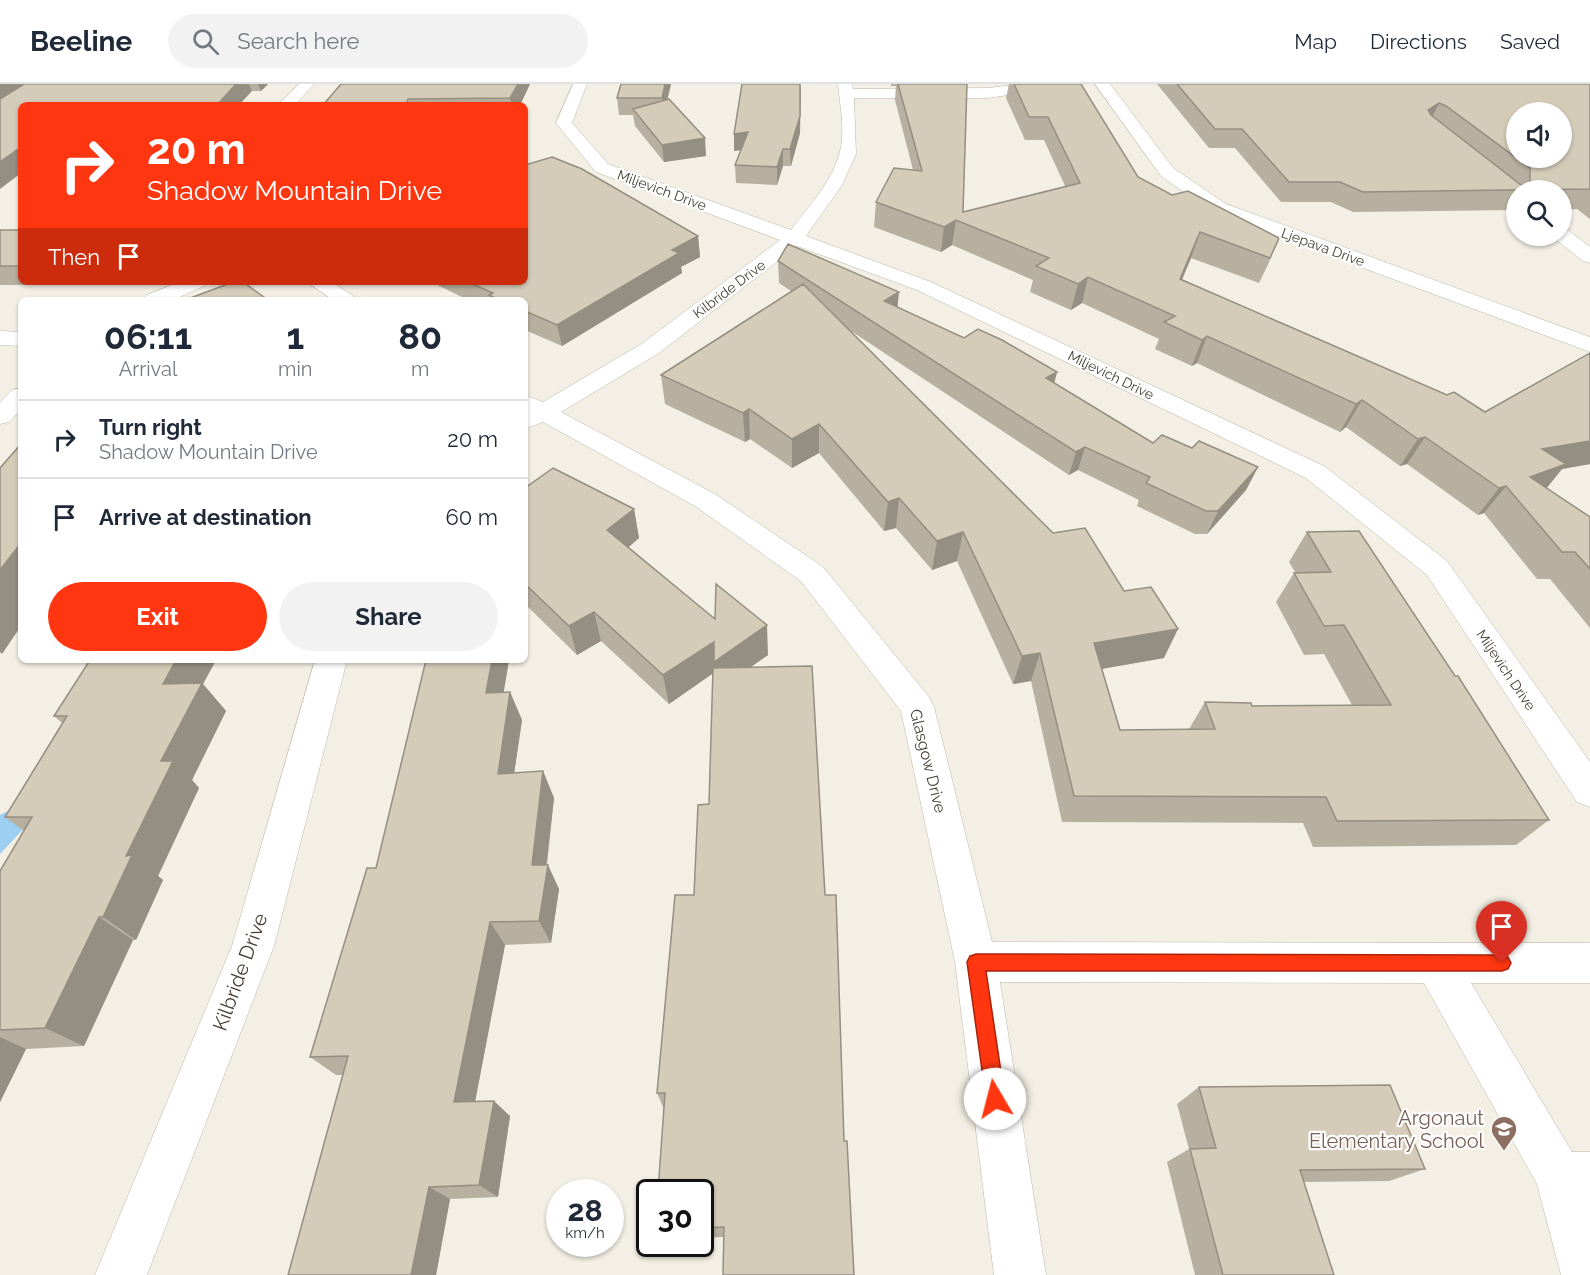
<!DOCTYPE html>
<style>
:root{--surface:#fff;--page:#f2f2f3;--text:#1f2937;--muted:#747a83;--line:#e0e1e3;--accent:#ff3610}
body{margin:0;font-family:Raleway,sans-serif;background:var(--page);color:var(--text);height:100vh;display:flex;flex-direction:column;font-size:22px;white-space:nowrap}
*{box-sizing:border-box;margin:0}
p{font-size:20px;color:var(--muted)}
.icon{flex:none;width:33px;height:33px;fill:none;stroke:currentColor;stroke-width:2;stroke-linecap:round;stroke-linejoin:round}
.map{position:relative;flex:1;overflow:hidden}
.panel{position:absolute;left:18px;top:213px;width:510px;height:366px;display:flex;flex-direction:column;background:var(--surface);border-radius:9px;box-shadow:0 2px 4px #0004}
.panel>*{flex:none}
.banner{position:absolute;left:18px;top:18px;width:510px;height:183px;border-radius:9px;box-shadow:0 2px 4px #0004;background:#ff3610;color:#fff;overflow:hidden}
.fabs{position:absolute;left:1506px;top:18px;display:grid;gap:12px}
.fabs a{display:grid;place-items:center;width:66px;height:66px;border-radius:50%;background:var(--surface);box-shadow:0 2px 4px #0004;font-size:30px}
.speed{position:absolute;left:546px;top:1095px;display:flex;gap:12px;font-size:30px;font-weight:700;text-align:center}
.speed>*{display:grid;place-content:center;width:78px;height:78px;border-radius:50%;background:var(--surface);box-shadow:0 2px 4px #0004;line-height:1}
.speed small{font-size:15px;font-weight:400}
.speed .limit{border:3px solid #111;border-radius:9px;background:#fff;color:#111}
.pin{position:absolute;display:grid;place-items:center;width:51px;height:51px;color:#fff;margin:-62px -26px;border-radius:50% 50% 50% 0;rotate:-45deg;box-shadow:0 0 6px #0007}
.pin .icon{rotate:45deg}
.me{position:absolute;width:66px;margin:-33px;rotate:352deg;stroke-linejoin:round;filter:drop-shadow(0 0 4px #0008)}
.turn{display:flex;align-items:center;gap:21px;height:126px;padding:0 30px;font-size:27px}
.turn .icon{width:78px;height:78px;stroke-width:2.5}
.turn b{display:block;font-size:42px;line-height:51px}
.then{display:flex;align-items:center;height:57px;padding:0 30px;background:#0003;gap:12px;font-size:22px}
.eta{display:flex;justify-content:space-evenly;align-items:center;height:102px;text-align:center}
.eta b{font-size:36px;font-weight:700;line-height:42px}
.cta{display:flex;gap:12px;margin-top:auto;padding:12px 30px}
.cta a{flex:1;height:69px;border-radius:36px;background:var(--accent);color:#fff;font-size:24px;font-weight:700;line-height:69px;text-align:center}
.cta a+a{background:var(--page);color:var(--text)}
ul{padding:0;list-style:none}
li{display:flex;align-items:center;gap:18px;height:78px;padding:0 30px;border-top:2px solid var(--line)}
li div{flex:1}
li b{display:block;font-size:22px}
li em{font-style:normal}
header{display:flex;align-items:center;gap:36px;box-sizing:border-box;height:84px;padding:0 30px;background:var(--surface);border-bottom:2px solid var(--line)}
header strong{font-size:28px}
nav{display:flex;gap:33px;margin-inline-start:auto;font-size:21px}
.search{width:420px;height:54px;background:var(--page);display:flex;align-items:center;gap:15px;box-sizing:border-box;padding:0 21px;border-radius:33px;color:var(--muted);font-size:22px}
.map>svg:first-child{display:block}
.water{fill:#9dcff3}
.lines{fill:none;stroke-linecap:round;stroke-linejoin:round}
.minor-casing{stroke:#bfb7a7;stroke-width:1}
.minor{fill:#fff;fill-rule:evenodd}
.wall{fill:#b7af9f}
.shaded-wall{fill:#958e82}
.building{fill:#d5cbb9;stroke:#958e82;stroke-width:1.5;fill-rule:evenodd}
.route{fill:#ff3610;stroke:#a6230a;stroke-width:1.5}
.labels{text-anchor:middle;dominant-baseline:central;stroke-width:4.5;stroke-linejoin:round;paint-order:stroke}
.far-street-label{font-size:14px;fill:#463f34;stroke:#fff}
.street-label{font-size:16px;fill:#463f34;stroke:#fff}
.near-street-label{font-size:20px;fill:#463f34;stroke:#fff}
.near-education-label{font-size:20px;fill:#785e54;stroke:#fff;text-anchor:end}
</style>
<header>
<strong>Beeline</strong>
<div class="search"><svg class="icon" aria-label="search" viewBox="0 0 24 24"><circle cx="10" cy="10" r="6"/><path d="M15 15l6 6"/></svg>Search here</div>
<nav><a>Map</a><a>Directions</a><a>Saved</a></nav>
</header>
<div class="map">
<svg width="1590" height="1191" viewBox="0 0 1590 1191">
<rect width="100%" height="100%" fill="#f3efe4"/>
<!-- water -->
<path class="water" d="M 22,720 L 27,741 L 0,770 L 0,731 Z"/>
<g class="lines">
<!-- minor casing -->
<g class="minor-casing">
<path id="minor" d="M 299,0 L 314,0 L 295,21 L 278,21 Z
M 573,0 L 587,0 L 572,39 L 608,80 L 791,146 C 808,123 831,99 839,71 C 846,50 840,22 838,0 L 852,0 L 853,5 L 988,4 L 1022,0 L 1063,0 L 1056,4 L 988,14 L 854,14 L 856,70 L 842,101 L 806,152 L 931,198 L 1324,382 L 1447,477 L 1590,678 L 1590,723 L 1577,718 L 1427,491 L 1306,394 L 917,206 L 797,162 L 659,269 L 561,328 L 715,410 L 823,483 L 929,613 L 934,623 L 992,858 L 1590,859 L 1590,899 L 1471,899 L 1572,1068 L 1590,1068 L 1590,1191 L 1561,1191 L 1537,1100 L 1424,899 L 1000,898 L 1046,1191 L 994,1191 L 955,878 L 901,627 L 801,497 L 695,422 L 543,338 L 525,345 L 525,311 L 543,318 L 643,259 L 780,156 L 596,88 L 556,39 Z
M 1095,0 L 1110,0 L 1173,84 L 1226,120 L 1590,253 L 1590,268 L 1212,128 L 1161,92 Z
M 1562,145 L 1569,147 L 1590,163 L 1590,179 L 1583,177 L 1555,155 L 1553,152 L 1562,152 Z
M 179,198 L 207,198 L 204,202 L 173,216 L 144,216 L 147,211 Z
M 307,198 L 332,198 L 359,216 L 333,216 Z
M 0,247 L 21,248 L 21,262 L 0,261 Z
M 21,304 L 21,325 L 9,338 L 0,340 L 0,319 L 12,306 Z
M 315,576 L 347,576 L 274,862 L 147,1191 L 95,1191 L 232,862 Z"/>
</g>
<!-- minor -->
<use href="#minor" class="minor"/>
</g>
<!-- wall -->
<path class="wall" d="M 0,0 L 268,0 L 261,7 L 252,7 Z
M 341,0 L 530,0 L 520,21 L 323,21 Z
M 621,0 L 671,0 L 667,15 L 706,72 L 664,78 L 635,42 L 633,31 L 619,31 L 617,14 Z
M 891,0 L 967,0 L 963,128 L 1065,102 L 1044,56 L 1025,56 L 1006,14 L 1009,0 L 1081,0 L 1138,93 L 1172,111 L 1279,154 L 1259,199 L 1191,174 L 1182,196 L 1485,328 L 1590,269 L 1590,380 L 1562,385 L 1547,404 L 1590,433 L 1590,544 L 1550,495 L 1537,495 L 1484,429 L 1478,431 L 1407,380 L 1400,382 L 1346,343 L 1340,348 L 1197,279 L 1192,282 L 1155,265 L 1159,255 L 1082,219 L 1071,226 L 1030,208 L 1033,196 L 952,161 L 941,168 L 874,143 L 876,118 L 913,86 L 895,16 L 896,2 L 891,2 Z
M 1157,0 L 1590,0 L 1590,135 L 1577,125 L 1562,126 L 1562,106 L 1516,106 L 1516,126 L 1353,128 L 1331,118 L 1281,118 L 1235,64 L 1209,64 Z
M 800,49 L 791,82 L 783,82 L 777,101 L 736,99 L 735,81 L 741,66 L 734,67 Z
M 0,146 L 21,146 L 21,198 L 53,198 L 50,201 L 0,201 Z
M 698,152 L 700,173 L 681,183 L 682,189 L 562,262 L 525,246 L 525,216 L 468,216 L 431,198 L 525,198 Z
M 778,177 L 898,223 L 964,254 L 1057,288 L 1054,299 L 1153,359 L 1192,364 L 1258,383 L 1246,406 L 1207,450 L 1195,450 L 1137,422 L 1139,416 L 1078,386 L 1069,391 L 848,245 L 1164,574 L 1102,585 L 1120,646 L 1189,645 L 1205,618 L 1252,622 L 1352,621 L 1324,570 L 1304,571 L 1276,518 L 1294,489 L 1295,488 L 1289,478 L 1307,448 L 1549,736 L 1516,761 L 1313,763 L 1303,739 L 1062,738 L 1031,597 L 1013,600 L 957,477 L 932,486 L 896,444 L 884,447 L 819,369 L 792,384 L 750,355 L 745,358 L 665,320 L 661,291 L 791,207 L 779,199 Z
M 525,404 L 634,425 L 639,454 L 629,463 L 715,535 L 768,571 L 750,583 L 723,1153 L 700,1154 L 700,1108 L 657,1009 L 694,811 L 709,720 L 713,589 L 669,620 L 601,557 L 577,571 L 525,520 Z
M 90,576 L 216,576 L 203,600 L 226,627 L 192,696 L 199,704 L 158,792 L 163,796 L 136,856 L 133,856 L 84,962 L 26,965 L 0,1018 L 0,787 L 24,747 L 5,733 L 62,639 L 54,632 Z
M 426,576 L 509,576 L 503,608 L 510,608 L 522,636 L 514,689 L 543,687 L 554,714 L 547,781 L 559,805 L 551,859 L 505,861 L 475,1017 L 510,1032 L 498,1113 L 450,1115 L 436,1191 L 343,991 L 336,991 L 310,973 L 376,784 Z
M 1199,1003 L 1425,1085 L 1389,1097 L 1304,1098 L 1334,1191 L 1195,1191 L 1167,1078 L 1189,1065 L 1177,1020 Z"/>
<!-- shaded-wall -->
<path class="shaded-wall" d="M 0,0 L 34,0 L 0,21 Z
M 236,0 L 249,0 L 252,7 L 239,21 L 217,21 Z
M 258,0 L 268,0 L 261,7 Z
M 518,0 L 530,0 L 520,21 L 512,21 L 510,14 Z
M 665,0 L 671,0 L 664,30 L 662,14 Z
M 801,0 L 800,49 L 791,82 L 790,65 Z
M 1439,19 L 1430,38 L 1428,26 Z
M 748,48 L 748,65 L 734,67 L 734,50 Z
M 705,54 L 706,72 L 664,78 L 662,61 Z
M 21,63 L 21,89 L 0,105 L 0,78 Z
M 783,65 L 783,82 L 777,101 L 777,83 Z
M 956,136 L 952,161 L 941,168 L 944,143 Z
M 1200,148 L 1191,174 L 1171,221 L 1180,195 Z
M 698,152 L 700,173 L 681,183 L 682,189 L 562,262 L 557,241 L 672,166 Z
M 1279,154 L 1268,180 L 1259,199 L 1270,174 Z
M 1088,193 L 1082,219 L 1071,226 L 1078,200 Z
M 99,198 L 110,198 L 101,201 Z
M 899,208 L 897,230 L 884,217 Z
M 1207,252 L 1197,279 L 1192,282 L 1202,256 Z
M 1057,288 L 1051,312 L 1046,294 Z
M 1362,316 L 1346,343 L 1340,348 L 1356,320 Z
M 749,325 L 750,355 L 745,358 L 743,329 Z
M 819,340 L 819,369 L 792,384 L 792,355 Z
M 1425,353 L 1407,380 L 1400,382 L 1418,355 Z
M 1590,357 L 1590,380 L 1562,385 L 1543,408 L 1530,393 L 1542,365 Z
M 1085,363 L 1078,386 L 1069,391 L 1076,368 Z
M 1258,383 L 1246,406 L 1207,450 L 1218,427 Z
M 1506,402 L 1484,429 L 1478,431 L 1499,404 Z
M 899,414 L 896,444 L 884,447 L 888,418 Z
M 634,425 L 639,454 L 614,475 L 607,446 Z
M 963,448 L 957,477 L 932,486 L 937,457 Z
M 21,459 L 21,526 L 19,529 L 21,531 L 21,542 L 2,570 L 0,568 L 0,486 Z
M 594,528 L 601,557 L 577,571 L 569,542 Z
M 767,541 L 768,571 L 717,607 L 715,588 L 669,620 L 663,591 L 714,558 Z
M 1178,545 L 1164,574 L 1083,588 L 1094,559 Z
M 1040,569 L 1031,597 L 1013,600 L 1022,572 Z
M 176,576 L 216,576 L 203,600 L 226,627 L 192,696 L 199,704 L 158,792 L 163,796 L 136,856 L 103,833 L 161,677 L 163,600 Z
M 492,576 L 509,576 L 499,637 L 486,609 Z
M 510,608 L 522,636 L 510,717 L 498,690 Z
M 543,687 L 554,714 L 544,801 L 548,781 L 559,805 L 551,859 L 539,837 L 532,781 Z
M 99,833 L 133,856 L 84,962 L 45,944 Z
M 490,838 L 505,861 L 472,1034 L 454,1018 Z
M 0,953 L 26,965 L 0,1018 Z
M 494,1017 L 510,1032 L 498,1113 L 479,1101 Z
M 429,1103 L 450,1115 L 436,1191 L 411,1191 Z"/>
<!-- building -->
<path class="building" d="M 24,0 L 236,0 L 217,21 L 21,21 L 21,63 L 0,78 L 0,15 Z
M 341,0 L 518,0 L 510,14 L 408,15 L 406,21 L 323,21 Z
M 621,0 L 665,0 L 662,14 L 617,14 Z
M 742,0 L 800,0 L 800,32 L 790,65 L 783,65 L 777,83 L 735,81 L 748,48 L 734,50 Z
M 898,0 L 967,0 L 963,128 L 1080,99 L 1048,33 L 1029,33 L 1014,0 L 1081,0 L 1138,93 L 1172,111 L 1188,107 L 1279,154 L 1270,174 L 1200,148 L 1180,195 L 1447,311 L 1454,308 L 1485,328 L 1590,269 L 1590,357 L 1542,365 L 1566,380 L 1530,393 L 1590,433 L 1590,485 L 1575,468 L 1562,468 L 1506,402 L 1499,404 L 1425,353 L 1418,355 L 1362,316 L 1356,320 L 1207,252 L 1202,256 L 1164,238 L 1175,232 L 1088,193 L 1078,200 L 1036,182 L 1049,174 L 956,136 L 944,143 L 876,118 L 894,84 L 922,87 Z
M 1177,0 L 1590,0 L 1590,105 L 1363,108 L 1340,98 L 1289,98 L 1242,45 L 1215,45 ZM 1439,19 L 1446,22 L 1530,84 L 1530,102 L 1521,101 L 1431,31 L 1428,26 ZM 1516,28 L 1562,28 L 1562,74 L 1516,74 Z
M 669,15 L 705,54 L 662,61 L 633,25 Z
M 552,73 L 582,85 L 698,152 L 672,166 L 679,169 L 557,241 L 525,227 L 525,216 L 499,216 L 489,211 L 493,209 L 468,198 L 525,198 L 525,81 Z
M 0,146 L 21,146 L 21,182 L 0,182 Z
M 788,160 L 899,208 L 884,217 L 964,254 L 978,245 L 1002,256 L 1057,288 L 1046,294 L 1153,359 L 1162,351 L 1192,364 L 1199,357 L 1258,383 L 1218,427 L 1206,427 L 1146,399 L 1150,393 L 1085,363 L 1076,368 L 778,177 Z
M 233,198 L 243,198 L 268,216 L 185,216 Z
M 803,200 L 1053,449 L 1085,444 L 1124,507 L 1151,503 L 1178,545 L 1094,559 L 1120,646 L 1215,645 L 1205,618 L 1251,619 L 1252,622 L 1391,621 L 1344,541 L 1324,542 L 1294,489 L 1331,488 L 1307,448 L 1359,447 L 1455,592 L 1458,592 L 1549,736 L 1337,737 L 1326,713 L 1074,712 L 1040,569 L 1022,572 L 963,448 L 937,457 L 899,414 L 888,418 L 819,340 L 792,355 L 749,325 L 743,329 L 661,291 Z
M 21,360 L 21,459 L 0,486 L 0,384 Z
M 553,384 L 634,425 L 607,446 L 715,535 L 716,500 L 767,541 L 714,578 L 714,558 L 663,591 L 594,528 L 569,542 L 525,500 L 525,404 Z
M 90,576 L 176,576 L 163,600 L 202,599 L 161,677 L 173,677 L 126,772 L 132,771 L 103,833 L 99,833 L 45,944 L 0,946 L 0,787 L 32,733 L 5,733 L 67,632 L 54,632 Z
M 426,576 L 492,576 L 486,609 L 510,608 L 498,690 L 543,687 L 532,781 L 548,781 L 539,837 L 490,838 L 454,1018 L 494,1017 L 479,1101 L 429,1103 L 411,1191 L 288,1191 L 348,972 L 310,973 L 367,784 L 376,784 Z
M 812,582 L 825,811 L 836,811 L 844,1057 L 847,1057 L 854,1191 L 723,1191 L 724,1143 L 700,1144 L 700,1108 L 658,1108 L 665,1009 L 657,1009 L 675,811 L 694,811 L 698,721 L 709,720 L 713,584 Z
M 1390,1001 L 1425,1085 L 1300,1086 L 1334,1191 L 1223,1191 L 1190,1065 L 1216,1064 L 1199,1003 Z"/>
<!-- route -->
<path class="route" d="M 976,870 L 1502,871 L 1508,873 L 1511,879 L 1508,885 L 1502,887 L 986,887 L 1005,1015 L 1002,1021 L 995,1024 L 988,1021 L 986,1015 L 967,878 L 970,872 Z"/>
<!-- icons -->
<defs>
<g id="school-pin" transform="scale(1.35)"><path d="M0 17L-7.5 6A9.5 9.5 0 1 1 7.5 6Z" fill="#8d6e63" stroke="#fff"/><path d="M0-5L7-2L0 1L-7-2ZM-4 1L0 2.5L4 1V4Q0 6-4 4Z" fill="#fff"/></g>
</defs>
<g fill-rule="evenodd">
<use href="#school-pin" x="1504" y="1045"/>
</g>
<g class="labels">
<!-- far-street labels -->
<g class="far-street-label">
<text transform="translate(662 106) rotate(20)">Miljevich Drive</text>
<text transform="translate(1323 163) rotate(20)">Ljepava Drive</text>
<text transform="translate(729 205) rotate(-37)">Kilbride Drive</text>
<text transform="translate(1111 291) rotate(26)">Miljevich Drive</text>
<text transform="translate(1506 586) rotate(56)">Miljevich Drive</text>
</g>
<!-- street labels -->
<g class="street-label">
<text transform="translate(928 677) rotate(76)">Glasgow Drive</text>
</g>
<!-- near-street labels -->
<g class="near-street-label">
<text transform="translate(240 888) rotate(-70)">Kilbride Drive</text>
</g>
<!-- near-education labels -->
<g class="near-education-label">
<text x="1484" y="1034">Argonaut<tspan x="1484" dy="23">Elementary School</tspan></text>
</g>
</g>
</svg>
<div class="fabs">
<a><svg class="icon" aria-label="sound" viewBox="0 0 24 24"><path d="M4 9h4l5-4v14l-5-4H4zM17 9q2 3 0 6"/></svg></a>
<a><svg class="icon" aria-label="search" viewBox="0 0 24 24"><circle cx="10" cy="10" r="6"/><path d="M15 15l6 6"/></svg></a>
</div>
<div class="speed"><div>28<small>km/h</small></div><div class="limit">30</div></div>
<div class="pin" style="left:1502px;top:879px;background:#d93025"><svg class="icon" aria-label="arrive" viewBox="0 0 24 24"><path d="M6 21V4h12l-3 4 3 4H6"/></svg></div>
<svg class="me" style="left:995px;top:1015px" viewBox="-20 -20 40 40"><circle r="19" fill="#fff"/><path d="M0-13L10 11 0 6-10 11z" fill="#ff3610"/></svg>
<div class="banner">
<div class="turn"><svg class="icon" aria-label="right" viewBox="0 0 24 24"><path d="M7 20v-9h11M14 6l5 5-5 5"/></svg><div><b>20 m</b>Shadow Mountain Drive</div></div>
<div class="then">Then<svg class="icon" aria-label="arrive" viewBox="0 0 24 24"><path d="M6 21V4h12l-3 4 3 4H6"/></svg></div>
</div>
<section class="panel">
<div class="eta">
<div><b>06:11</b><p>Arrival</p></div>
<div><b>1</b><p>min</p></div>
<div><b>80</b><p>m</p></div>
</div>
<ul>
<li><svg class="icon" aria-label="right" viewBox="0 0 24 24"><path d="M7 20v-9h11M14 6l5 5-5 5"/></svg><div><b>Turn right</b><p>Shadow Mountain Drive</p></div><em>20 m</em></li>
<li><svg class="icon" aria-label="arrive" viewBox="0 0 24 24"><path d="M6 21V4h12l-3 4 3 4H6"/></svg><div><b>Arrive at destination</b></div><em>60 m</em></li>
</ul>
<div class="cta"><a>Exit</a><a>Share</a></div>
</section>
</div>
